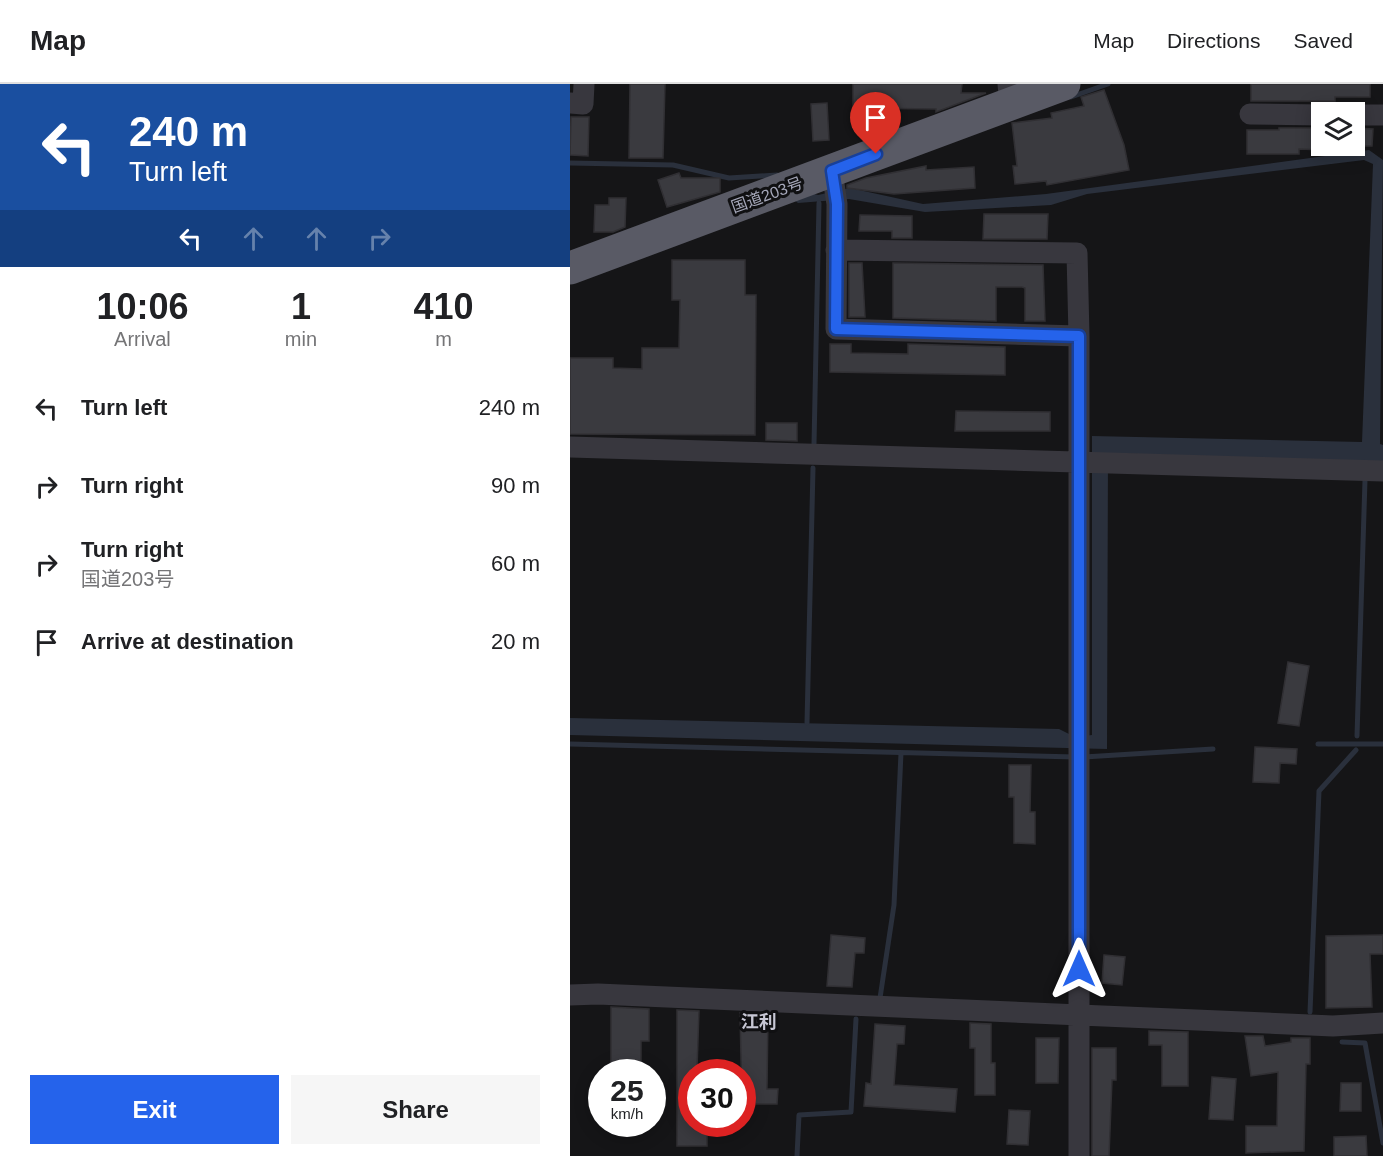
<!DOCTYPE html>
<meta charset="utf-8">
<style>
:root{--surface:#fff;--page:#f6f6f6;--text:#202124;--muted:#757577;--line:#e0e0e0;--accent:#2563eb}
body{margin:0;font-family:Arial,"Noto Sans JP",sans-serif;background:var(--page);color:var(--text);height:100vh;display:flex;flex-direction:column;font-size:22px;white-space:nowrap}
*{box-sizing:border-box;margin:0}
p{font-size:20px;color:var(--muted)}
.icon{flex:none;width:33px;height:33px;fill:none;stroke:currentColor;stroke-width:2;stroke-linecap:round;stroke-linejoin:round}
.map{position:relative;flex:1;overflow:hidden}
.sheet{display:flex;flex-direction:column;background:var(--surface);width:570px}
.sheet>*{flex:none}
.guide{background:#1a4fa0;color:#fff;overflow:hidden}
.controls{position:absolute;left:741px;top:18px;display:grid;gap:12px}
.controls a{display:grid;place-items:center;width:54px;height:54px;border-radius:0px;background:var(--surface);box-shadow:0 3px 15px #0003;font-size:30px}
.speed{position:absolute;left:18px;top:975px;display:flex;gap:12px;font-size:30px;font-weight:700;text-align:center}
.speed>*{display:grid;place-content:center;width:78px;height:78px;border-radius:50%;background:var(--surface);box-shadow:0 3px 15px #0003;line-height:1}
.speed small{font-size:15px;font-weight:400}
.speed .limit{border:9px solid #d22;background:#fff;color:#111}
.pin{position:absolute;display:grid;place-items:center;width:51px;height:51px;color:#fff;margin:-62px -26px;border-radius:50% 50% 50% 0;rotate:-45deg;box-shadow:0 0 6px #0007}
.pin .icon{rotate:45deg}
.me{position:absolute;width:66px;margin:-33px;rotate:0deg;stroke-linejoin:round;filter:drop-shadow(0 0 4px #0008)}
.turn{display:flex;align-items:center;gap:21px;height:126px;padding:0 30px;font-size:27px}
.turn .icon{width:78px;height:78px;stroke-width:2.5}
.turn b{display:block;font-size:42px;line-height:51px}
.lanes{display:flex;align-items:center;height:57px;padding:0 30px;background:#0003;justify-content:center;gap:30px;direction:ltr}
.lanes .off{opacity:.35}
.eta{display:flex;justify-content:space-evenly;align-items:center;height:102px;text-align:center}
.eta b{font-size:36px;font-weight:700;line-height:42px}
.button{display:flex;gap:12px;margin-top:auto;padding:12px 30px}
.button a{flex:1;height:69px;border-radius:0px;background:var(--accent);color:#fff;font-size:24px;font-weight:700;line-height:69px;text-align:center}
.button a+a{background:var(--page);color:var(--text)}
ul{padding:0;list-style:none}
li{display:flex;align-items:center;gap:18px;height:78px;padding:0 30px}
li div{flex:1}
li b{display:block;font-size:22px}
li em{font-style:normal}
header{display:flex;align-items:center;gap:36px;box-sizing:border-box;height:84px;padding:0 30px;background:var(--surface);border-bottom:2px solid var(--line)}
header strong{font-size:28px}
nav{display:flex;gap:33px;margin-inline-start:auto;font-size:21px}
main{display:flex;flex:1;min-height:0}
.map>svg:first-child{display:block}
.water{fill:#2a303c}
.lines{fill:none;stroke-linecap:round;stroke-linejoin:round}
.stream{stroke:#2a303c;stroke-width:5}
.building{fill:#3a3a3f;stroke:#302f33;stroke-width:1.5}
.minor{stroke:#38373e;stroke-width:21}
.trunk{stroke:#595a65;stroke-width:33}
.route-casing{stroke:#184099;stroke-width:15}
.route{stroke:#2563eb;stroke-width:10}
.labels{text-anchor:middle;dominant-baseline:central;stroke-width:6;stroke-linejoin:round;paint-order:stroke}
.street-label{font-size:16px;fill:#a5a7b9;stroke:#101012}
.neighbourhood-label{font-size:18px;font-weight:bold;fill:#c7c7d4;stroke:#101012}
</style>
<header>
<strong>Map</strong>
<nav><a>Map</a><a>Directions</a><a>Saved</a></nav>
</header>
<main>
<section class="sheet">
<div class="guide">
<div class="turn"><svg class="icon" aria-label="left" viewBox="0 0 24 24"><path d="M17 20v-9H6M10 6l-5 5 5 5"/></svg><div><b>240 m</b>Turn left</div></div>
<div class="lanes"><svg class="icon" aria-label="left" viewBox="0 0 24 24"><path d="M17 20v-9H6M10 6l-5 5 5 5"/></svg><svg class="icon off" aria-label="ahead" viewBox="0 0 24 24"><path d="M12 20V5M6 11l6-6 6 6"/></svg><svg class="icon off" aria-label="ahead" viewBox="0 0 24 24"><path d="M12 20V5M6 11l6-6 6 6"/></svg><svg class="icon off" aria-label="right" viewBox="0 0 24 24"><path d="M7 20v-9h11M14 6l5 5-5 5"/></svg></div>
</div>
<div class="eta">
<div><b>10:06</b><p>Arrival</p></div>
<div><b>1</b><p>min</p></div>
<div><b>410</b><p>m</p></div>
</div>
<ul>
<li><svg class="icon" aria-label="left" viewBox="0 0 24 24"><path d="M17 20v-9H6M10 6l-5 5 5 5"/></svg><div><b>Turn left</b></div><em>240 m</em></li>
<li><svg class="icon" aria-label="right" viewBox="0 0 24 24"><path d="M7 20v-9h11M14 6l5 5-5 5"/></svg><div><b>Turn right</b></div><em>90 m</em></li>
<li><svg class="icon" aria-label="right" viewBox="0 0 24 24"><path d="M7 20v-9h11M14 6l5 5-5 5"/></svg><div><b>Turn right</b><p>国道203号</p></div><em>60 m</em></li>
<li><svg class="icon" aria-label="arrive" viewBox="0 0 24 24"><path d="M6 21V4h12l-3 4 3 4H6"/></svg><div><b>Arrive at destination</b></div><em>20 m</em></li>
</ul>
<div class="button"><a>Exit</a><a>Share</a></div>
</section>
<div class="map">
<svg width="813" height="1072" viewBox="0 0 813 1072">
<rect width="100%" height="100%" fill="#151517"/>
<!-- water -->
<path class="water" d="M 799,66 L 813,76 L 810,360 L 813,361 L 813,378 L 538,369 L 537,665 L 0,651 L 0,634 L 489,645 L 505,653 L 522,651 L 522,352 L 792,358 L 803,80 L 794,76 L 517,110 L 481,121 L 355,128 L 279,115 L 228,119 L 223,115 L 237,108 L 248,111 L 280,104 L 353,120 L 476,110 Z"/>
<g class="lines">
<!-- stream -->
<path class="stream" d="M 501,13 L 538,0
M 0,79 L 103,81 L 159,94 L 207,91
M 244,360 L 249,119
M 237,639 L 243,384
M 787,652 L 795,396
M 0,660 L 505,673
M 748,660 L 813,660
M 514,673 L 643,665
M 310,914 L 324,821 L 331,669
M 740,928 L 749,707 L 786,666
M 772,958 L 795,959 L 813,1059
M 227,1072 L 229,1031 L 281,1028 L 286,935"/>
</g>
<!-- building -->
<path class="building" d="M 60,0 L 95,0 L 93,74 L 59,74 Z
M 283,0 L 392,0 L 391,9 L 416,9 L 366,28 L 366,25 L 283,24 Z
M 681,0 L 800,0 L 800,13 L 765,13 L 765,17 L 681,17 Z
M 534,6 L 554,61 L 559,86 L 477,101 L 476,97 L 445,100 L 443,82 L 447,82 L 442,39 L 482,34 L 481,29 L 514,22 L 511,13 Z
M 257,19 L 259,56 L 243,57 L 241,20 Z
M 1,33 L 19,33 L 18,72 L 0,71 Z
M 709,44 L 752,44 L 752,66 L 729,65 L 729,70 L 677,70 L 677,46 L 709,46 Z
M 784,44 L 803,45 L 802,62 L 784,62 Z
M 356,82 L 356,86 L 404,83 L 405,104 L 324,110 L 277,104 L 277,101 L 296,94 Z
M 109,89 L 111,94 L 150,94 L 150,108 L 97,123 L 88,96 Z
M 39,114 L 56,114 L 55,143 L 43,148 L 24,148 L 25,121 L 39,121 Z
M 414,130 L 478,130 L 477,155 L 413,155 Z
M 290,131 L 342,132 L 342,154 L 322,154 L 322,147 L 289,147 Z
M 102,176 L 175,176 L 175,211 L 186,211 L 185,351 L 0,350 L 0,274 L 43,274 L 43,284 L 72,285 L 72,264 L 109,264 L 110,216 L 102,216 Z
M 279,179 L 292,179 L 295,233 L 279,233 Z
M 323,179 L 473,181 L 475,237 L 455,237 L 455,204 L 452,203 L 426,203 L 426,237 L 323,234 Z
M 260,260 L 281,260 L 281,269 L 338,270 L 338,260 L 435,263 L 435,291 L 260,288 Z
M 386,327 L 480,328 L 480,347 L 385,347 Z
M 196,339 L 227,339 L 227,357 L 196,356 Z
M 718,578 L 739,582 L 729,642 L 708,639 Z
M 685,663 L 727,665 L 726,680 L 710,679 L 709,699 L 683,698 Z
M 439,681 L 461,681 L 460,728 L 465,728 L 465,760 L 444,759 L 444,713 L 439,713 Z
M 261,851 L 295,854 L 294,869 L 285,869 L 282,903 L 257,902 Z
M 813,851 L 813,870 L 800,870 L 802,923 L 756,924 L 756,852 Z
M 534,871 L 555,873 L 552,901 L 532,899 Z
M 41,923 L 79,925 L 79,957 L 71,957 L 71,987 L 41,987 Z
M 107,926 L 129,927 L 127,985 L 122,985 L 122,1040 L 137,1040 L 137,1062 L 107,1062 Z
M 170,929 L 198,930 L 197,1005 L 208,1005 L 207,1020 L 172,1020 Z
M 400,939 L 421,940 L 421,979 L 425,979 L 425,1011 L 405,1011 L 405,964 L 400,964 Z
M 305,940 L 335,942 L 334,960 L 327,960 L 324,1001 L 387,1005 L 385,1028 L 294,1022 L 296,999 L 301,1000 Z
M 579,947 L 618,948 L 618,1002 L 592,1002 L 592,961 L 579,961 Z
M 675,952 L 693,952 L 695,962 L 721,958 L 721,954 L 740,954 L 740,980 L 736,980 L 734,1067 L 676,1069 L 676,1042 L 707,1042 L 708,988 L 681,992 Z
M 466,954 L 489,954 L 488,999 L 466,999 Z
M 522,964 L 546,964 L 546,996 L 542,996 L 539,1072 L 522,1072 Z
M 642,993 L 666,995 L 663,1036 L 639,1035 Z
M 771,999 L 791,999 L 791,1027 L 770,1027 Z
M 439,1026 L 460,1027 L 458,1061 L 437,1060 Z
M 796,1052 L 797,1072 L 764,1072 L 764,1053 Z"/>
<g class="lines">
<!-- minor -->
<path class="minor" d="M 438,0 L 440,21
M 0,19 L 13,20 L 14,0
M 680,30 L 752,31
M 784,31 L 813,31
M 262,87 L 267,120 L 266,245 L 509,252 L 509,1072
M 266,166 L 507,169 L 509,252
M 0,363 L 813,387
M 0,911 L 28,910 L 763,942 L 813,939"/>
<!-- trunk -->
<path class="trunk" d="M 0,184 L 494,0"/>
</g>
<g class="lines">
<!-- route casing -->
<g class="route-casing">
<path id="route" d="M 306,70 L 262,87 L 267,120 L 266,245 L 509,252 L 509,885"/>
</g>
<!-- route -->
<use href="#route" class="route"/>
</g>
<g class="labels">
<!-- street labels -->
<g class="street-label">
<text transform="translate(197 111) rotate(-20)">国道203号</text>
</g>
<!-- neighbourhood labels -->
<g class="neighbourhood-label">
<text x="189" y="938">江利</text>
</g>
</g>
</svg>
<div class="controls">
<a><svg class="icon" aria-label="layers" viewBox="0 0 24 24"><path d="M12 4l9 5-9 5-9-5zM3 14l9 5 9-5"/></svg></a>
</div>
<div class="speed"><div>25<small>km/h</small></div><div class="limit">30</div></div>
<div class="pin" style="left:306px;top:70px;background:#d93025"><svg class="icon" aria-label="arrive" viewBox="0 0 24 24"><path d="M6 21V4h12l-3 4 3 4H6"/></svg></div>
<svg class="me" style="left:509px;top:885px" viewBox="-20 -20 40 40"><path d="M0-17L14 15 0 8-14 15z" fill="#2563eb" stroke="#fff" stroke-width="4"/></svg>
</div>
</main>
